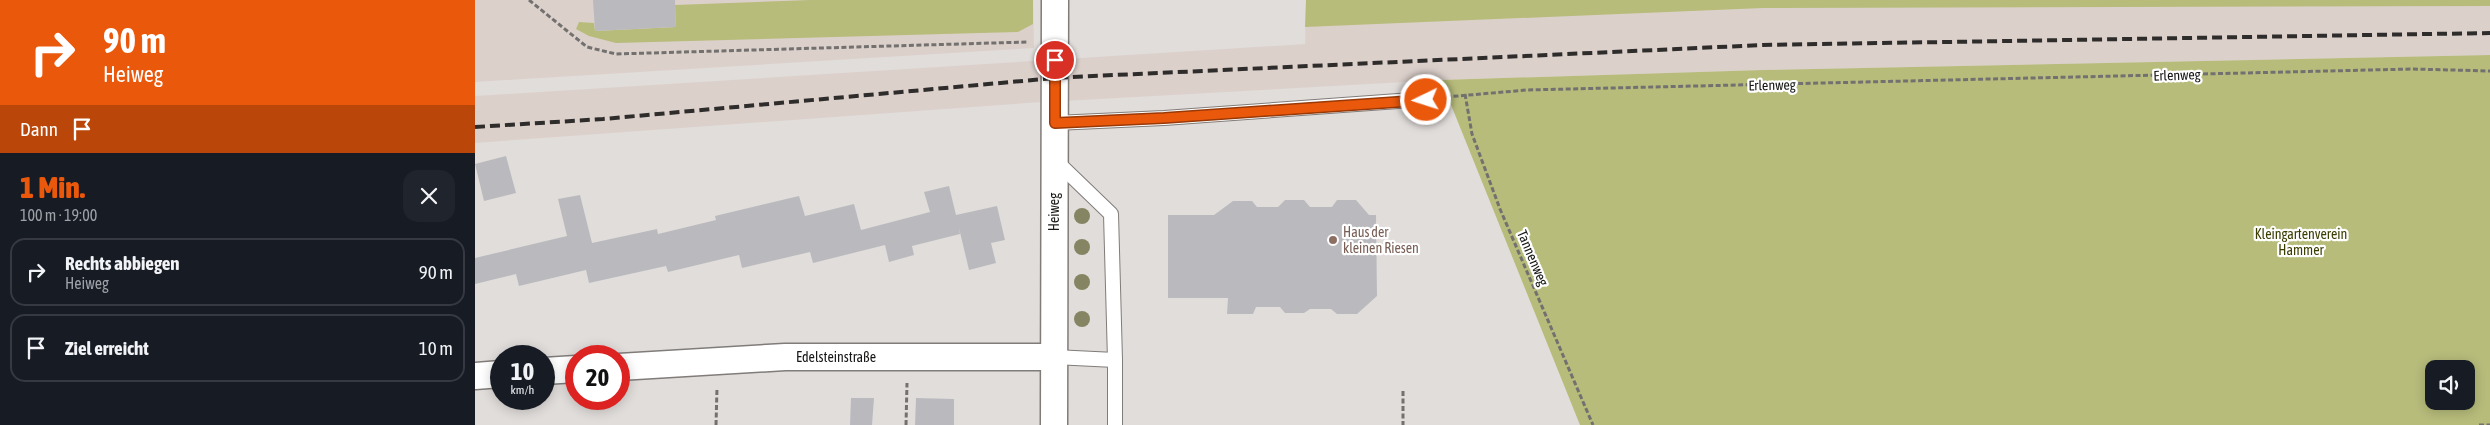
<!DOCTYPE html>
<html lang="de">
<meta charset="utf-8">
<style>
:root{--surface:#171b24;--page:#20242c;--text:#f1f3f6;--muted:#9ea1a6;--line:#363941;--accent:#ea580c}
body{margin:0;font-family:"Asap Condensed",sans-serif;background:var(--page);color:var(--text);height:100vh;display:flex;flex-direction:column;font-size:19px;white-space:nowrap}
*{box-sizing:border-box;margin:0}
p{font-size:16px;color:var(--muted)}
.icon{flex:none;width:28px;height:28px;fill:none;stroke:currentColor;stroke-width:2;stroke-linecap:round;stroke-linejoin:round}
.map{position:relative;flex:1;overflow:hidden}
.side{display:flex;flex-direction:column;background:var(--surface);width:475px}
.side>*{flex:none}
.top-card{background:#ea580c;color:#fff;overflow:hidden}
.fabs{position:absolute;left:1950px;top:360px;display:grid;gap:10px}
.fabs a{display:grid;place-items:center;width:50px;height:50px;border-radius:10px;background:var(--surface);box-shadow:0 2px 12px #0003;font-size:25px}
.speed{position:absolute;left:15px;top:345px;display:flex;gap:10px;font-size:25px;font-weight:700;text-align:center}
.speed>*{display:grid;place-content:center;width:65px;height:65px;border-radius:50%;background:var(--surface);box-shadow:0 2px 12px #0003;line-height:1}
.speed small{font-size:12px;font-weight:400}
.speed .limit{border:8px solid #d22;background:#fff;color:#111}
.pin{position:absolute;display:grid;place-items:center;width:42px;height:42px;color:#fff;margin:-21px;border:2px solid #fff;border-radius:50%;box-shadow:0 1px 5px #0007}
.me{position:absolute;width:55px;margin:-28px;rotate:266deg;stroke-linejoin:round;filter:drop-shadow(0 0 4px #0008)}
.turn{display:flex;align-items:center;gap:18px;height:105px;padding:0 20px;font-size:22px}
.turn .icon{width:65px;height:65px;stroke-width:2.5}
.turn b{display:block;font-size:35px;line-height:42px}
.then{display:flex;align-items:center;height:48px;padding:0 20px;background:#0003;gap:10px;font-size:19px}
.round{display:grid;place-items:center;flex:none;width:52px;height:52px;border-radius:15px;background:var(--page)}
.overview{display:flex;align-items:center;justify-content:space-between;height:85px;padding:0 20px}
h1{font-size:30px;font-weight:800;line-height:38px;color:var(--accent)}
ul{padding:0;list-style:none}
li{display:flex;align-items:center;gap:15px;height:68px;margin:0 10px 8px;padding:0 10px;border:2px solid var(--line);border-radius:15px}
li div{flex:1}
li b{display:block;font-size:19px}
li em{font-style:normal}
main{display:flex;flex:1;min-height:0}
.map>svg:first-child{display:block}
.built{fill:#dcd0cb}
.green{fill:#b7bc7b;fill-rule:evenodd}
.building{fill:#bababe}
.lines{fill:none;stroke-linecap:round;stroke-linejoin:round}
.lane-casing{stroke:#807c7a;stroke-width:16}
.street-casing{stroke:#807c7a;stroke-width:29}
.path{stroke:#73716f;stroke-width:3;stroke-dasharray:5 2.5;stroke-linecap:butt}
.lane{stroke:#fff;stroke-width:14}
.street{stroke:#fff;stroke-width:26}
.rail{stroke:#2e2d2c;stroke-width:4;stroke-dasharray:10 5;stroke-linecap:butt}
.tree{fill:#868563}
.route-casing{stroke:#983908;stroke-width:12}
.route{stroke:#ea580c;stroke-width:9}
.education-dot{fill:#8d6e63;stroke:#fff;stroke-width:2}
.labels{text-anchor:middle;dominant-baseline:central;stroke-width:4.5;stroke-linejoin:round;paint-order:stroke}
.street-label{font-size:14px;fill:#181716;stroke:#fff}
.education-label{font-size:14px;fill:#785e54;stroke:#fff;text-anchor:start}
.park-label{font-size:14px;fill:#3b3d01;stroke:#fff}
</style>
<main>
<section class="side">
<div class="top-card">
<div class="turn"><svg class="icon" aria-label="right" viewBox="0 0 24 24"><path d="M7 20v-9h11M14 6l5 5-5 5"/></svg><div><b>90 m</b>Heiweg</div></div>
<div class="then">Dann<svg class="icon" aria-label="arrive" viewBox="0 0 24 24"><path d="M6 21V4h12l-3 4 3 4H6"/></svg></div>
</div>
<div class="overview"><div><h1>1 Min.</h1><p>100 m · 19:00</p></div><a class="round"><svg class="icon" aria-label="close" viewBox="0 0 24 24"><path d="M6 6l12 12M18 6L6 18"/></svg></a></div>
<ul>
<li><svg class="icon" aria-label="right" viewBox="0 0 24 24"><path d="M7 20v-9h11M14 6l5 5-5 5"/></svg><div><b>Rechts abbiegen</b><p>Heiweg</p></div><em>90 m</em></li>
<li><svg class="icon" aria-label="arrive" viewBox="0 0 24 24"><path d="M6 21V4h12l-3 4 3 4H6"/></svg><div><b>Ziel erreicht</b></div><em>10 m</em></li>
</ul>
</section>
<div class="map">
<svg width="2015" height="425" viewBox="0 0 2015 425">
<rect width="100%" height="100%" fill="#e1dddb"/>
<!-- built -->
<path class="built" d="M 0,0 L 558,0 L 559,48 L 0,82 Z
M 831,0 L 2015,0 L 2015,55 L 1288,70 L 966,80 L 552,103 L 0,143 L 0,96 L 830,44 Z"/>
<!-- green -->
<path class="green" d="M 335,0 L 558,0 L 558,24 L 543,32 L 505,33 L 141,43 L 114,36 L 101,29 L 104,22 L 119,23 L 120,31 L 201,27 L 200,5 Z
M 831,0 L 2015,0 L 2015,6 L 1288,8 L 830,27 Z
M 2015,55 L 2015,425 L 1105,425 L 966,80 L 1288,70 ZM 1959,369 L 1991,369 L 1991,401 L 1959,401 Z"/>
<!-- building -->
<path class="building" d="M 118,0 L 200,0 L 201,27 L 120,31 Z
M 31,156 L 41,193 L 9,201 L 0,164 Z
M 474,186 L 481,215 L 522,206 L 530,240 L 516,243 L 521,263 L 494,270 L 484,228 L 485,234 L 437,246 L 439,255 L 414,262 L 410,245 L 338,263 L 335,252 L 267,268 L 264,255 L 193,272 L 191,266 L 114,283 L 111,270 L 44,286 L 41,274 L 0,284 L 0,258 L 92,236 L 83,199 L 105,195 L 117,243 L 182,229 L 183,234 L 241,220 L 240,216 L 324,196 L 330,216 L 379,204 L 386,230 L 455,212 L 449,192 Z
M 810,200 L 829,200 L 835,207 L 857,207 L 862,200 L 881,200 L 894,215 L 901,215 L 902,296 L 882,314 L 862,314 L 856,309 L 835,309 L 829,313 L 810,313 L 805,307 L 781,307 L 778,314 L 752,314 L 753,298 L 693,298 L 693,215 L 739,215 L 758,201 L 777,201 L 782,207 L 803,207 Z
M 376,398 L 399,398 L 397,425 L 375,425 Z
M 441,398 L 479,399 L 479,425 L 440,425 Z"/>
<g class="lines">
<!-- lane casing -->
<g class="lane-casing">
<path id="lane" d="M 580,123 L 689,118 L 951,99
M 580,160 L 636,214 L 640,360
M 579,357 L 640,360 L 640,425"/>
</g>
<!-- street casing -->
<g class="street-casing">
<path id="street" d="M 144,367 L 310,357 L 579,357
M 69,371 L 101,369
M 0,376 L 26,374
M 579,425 L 580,0"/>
</g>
<!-- path -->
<path class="path" d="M 54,0 L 112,47 L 141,54 L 552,42
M 990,94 L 997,134 L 1025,209 L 1118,425
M 971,97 L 1052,90 L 1937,69 L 2015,71
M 928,391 L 928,425
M 241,425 L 242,388
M 431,425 L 432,383
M 2004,425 L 2015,425"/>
<!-- lane -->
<use href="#lane" class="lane"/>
<!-- street -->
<use href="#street" class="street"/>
<!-- rail -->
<path class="rail" d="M 0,127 L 128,119 L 580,78 L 640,75 L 1288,45 L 2015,33"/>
</g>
<!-- trees -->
<g class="tree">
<circle cx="607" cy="216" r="8"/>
<circle cx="607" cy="247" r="8"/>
<circle cx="607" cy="282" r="8"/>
<circle cx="607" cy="319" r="8"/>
</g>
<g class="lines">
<!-- route casing -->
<g class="route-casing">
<path id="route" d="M 580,60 L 580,123 L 689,118 L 951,100"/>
</g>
<!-- route -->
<use href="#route" class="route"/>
</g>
<!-- markers -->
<circle class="education-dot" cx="858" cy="240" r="5"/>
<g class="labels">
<!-- street labels -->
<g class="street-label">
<text transform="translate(1702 75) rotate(-2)">Erlenweg</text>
<text transform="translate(1297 85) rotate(-1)">Erlenweg</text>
<text transform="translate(579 212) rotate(-90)">Heiweg</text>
<text transform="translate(1058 258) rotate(67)">Tannenweg</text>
<text x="361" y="357">Edelsteinstraße</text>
</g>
<!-- education labels -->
<g class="education-label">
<text x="868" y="232">Haus der<tspan x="868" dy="16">kleinen Riesen</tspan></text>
</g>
<!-- park labels -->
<g class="park-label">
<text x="1826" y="234">Kleingartenverein<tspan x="1826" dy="16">Hammer</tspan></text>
</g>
</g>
</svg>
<div class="fabs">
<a><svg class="icon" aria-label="sound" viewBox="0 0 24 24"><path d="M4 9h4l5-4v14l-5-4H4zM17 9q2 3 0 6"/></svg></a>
</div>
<div class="speed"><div>10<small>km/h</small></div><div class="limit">20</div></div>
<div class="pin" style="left:580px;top:60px;background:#d93025"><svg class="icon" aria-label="arrive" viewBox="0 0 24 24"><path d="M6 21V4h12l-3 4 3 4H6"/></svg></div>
<svg class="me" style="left:951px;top:100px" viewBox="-20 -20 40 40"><circle r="17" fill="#ea580c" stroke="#fff" stroke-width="3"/><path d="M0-11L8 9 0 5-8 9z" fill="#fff"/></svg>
</div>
</main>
